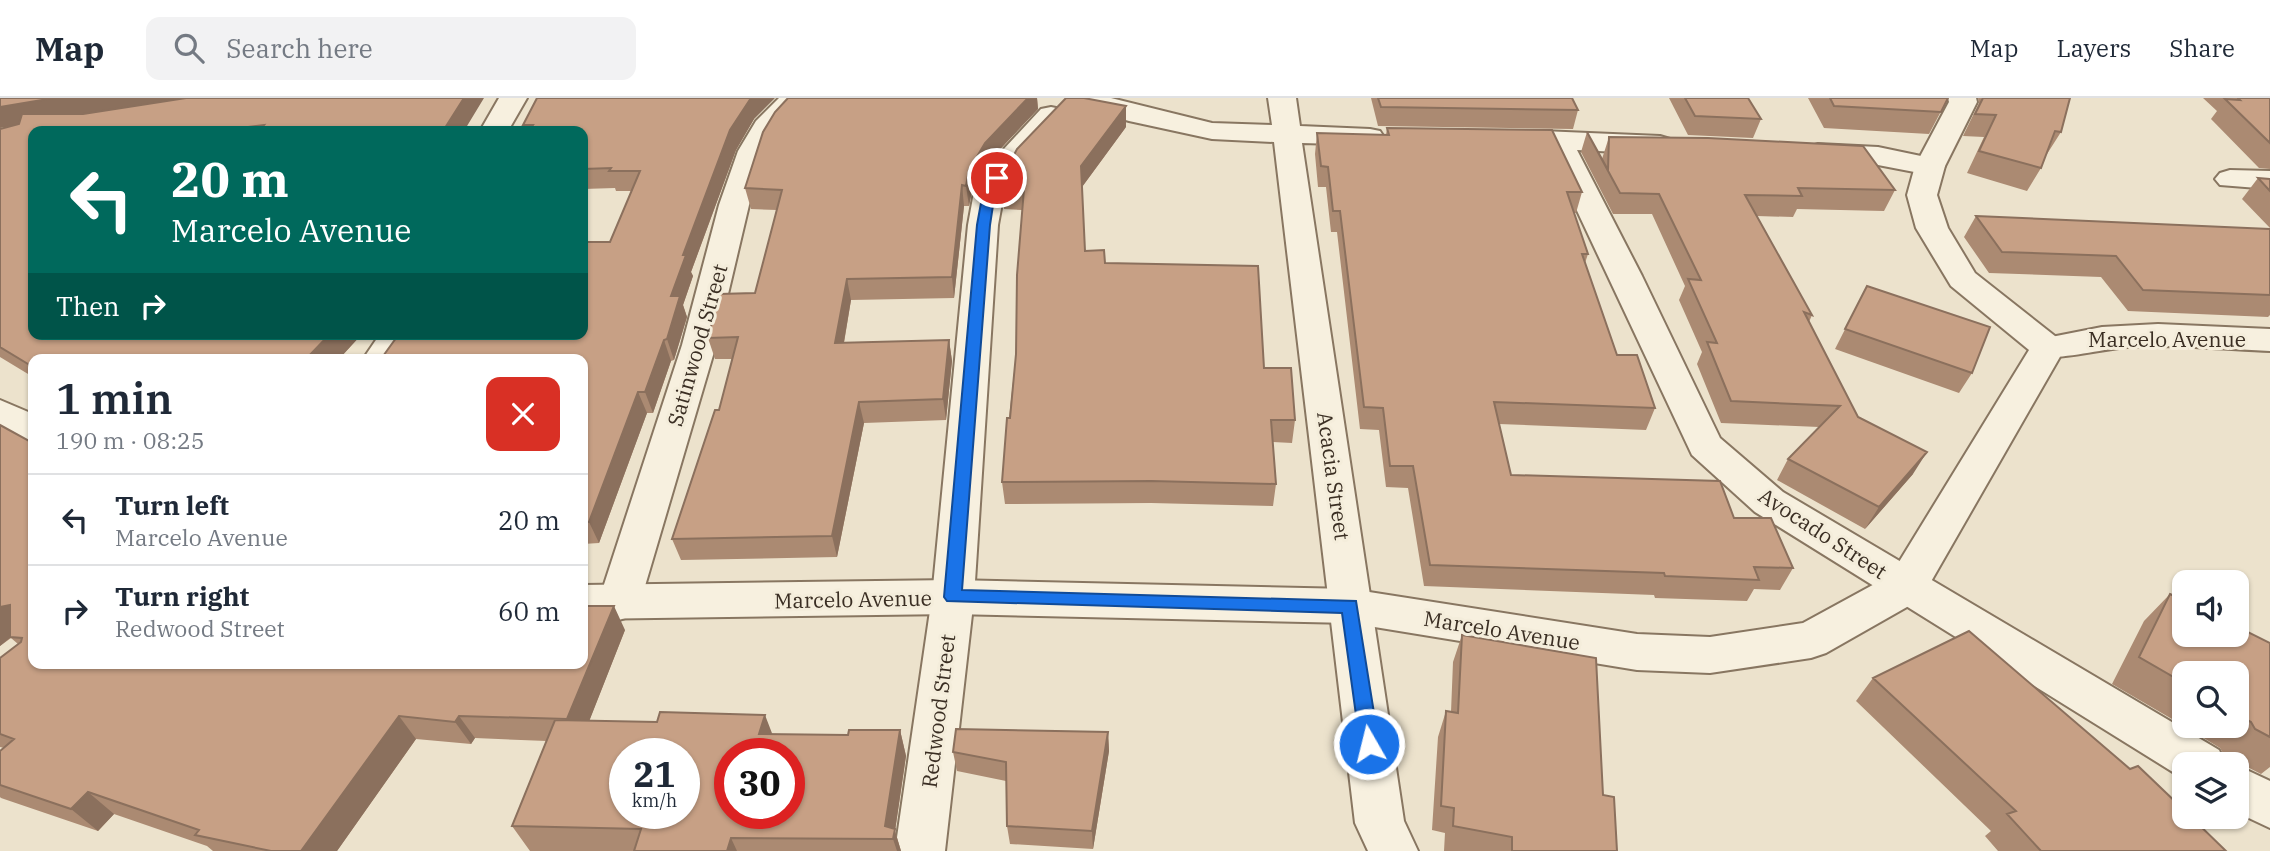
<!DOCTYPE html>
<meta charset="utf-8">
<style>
:root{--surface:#fff;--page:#f2f2f3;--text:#1f2937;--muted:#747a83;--line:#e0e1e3}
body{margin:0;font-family:"IBM Plex Serif",serif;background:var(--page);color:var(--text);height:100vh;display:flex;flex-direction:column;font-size:26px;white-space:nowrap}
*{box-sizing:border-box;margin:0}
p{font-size:23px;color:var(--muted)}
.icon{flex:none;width:38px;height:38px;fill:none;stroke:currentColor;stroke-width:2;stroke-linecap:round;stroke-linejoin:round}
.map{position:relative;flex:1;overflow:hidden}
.side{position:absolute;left:28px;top:256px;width:560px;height:315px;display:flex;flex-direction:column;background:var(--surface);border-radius:14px;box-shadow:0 2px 5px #0004}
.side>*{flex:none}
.hud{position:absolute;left:28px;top:28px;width:560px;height:214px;border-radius:14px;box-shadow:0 2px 5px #0004;background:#00695c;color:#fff;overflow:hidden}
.controls{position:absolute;left:2172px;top:472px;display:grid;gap:14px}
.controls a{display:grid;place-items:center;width:77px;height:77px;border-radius:14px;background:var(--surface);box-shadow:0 2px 5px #0004;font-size:35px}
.speed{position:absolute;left:609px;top:640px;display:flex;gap:14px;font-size:35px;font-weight:700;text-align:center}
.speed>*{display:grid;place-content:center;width:91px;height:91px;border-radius:50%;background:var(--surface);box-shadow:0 2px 5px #0004;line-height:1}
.speed small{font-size:18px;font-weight:400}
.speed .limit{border:10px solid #d22;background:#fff;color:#111}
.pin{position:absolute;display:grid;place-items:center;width:60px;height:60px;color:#fff;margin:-30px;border:4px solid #fff;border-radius:50%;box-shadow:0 2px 7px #0007}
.me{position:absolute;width:77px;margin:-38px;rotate:352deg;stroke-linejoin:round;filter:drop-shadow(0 0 5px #0008)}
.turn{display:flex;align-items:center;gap:24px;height:147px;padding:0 28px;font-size:32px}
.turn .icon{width:91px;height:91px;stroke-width:2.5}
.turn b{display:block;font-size:49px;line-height:60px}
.then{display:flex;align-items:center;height:66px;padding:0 28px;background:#0003;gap:14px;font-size:26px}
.round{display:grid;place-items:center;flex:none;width:74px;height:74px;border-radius:14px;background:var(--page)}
.summary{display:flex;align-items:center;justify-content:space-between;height:119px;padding:0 28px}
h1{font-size:42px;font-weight:600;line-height:52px}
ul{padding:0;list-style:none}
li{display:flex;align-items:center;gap:21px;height:91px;padding:0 28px;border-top:2px solid var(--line)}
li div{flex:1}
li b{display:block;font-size:26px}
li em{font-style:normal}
header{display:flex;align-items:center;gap:42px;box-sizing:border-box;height:98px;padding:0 35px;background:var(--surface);border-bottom:2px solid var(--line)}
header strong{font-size:33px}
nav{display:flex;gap:38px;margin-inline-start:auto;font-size:24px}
.search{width:490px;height:63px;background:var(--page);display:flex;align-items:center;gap:18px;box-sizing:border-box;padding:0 24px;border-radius:14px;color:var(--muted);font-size:26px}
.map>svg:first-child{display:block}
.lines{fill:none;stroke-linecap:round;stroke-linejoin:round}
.minor-casing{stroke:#887661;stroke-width:4}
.tertiary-casing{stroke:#887661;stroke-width:4}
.minor{fill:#f7f0df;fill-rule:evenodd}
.tertiary{fill:#f7f0df;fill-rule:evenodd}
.wall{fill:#ab8a72}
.shaded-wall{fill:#8b705d}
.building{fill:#c7a085;stroke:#8b705d;stroke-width:2;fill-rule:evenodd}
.route{fill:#1a73e8;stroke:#114b97;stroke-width:2}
.labels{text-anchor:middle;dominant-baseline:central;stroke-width:6;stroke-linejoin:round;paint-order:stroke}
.street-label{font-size:21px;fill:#3a2e23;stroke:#f4eddb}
</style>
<header>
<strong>Map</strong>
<div class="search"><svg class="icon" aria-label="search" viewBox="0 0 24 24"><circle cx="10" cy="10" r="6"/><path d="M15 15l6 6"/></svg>Search here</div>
<nav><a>Map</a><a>Layers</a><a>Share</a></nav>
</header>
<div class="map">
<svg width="2270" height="753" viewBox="0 0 2270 753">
<rect width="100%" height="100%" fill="#ece2cc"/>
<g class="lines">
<!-- minor casing -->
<g class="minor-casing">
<path id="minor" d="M 499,0 L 527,0 L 508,33 L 480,33 Z
M 779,0 L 808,0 L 778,33 L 766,53 L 749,107 L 716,247 L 640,505 L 634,517 L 619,522 L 604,517 L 598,505 L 682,247 L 719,107 L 738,53 L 756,23 Z
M 1068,0 L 1111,0 L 1212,25 L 1272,27 L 1268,0 L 1296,0 L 1300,28 L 1370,31 L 1380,33 L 1384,39 L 1380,45 L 1370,47 L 1302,45 L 1404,723 L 1418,753 L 1368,753 L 1355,725 L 1274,44 L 1212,41 L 1129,23 L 1072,6 Z
M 1051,9 L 1061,11 L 1065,17 L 1017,71 L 1004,94 L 998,127 L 974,499 L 945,753 L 895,753 L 932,499 L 968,127 L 974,94 L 989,67 L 1041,11 Z
M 1542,33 L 1660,38 L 1670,41 L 1674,47 L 1670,53 L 1660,56 L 1577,52 L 1642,178 L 1720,340 L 1783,394 L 2219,652 L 2226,667 L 2184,667 L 2184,681 L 1755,414 L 1692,357 L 1548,51 L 1532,48 L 1528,42 L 1532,36 Z
M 1818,46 L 1878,49 L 1940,62 L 1945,68 L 1940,74 L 1930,77 L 1878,67 L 1808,61 L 1804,55 L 1808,49 Z
M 2230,72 L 2270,73 L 2270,91 L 2220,87 L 2215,81 L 2220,75 Z
M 2158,226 L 2270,231 L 2270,253 C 2223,251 2175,246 2127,249 C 2103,251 2056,263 2036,258 L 2031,250 L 2036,242 L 2102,229 Z
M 380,236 L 415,236 L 398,261 L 363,261 Z
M 2236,667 L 2270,683 L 2270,730 L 2236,714 Z"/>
</g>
<!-- tertiary casing -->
<g class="tertiary-casing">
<path id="tertiary" d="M 1948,0 L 1976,0 L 1977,4 L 1945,68 L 1937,97 L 1948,130 L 1975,175 L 2060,242 L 2065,250 L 1921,501 L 1826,555 L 1811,560 L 1710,575 L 1637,572 L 1350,525 L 953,516 L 583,521 L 583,487 L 953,482 L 1350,491 L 1637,536 L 1710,539 L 1803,525 L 1891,477 L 2029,252 L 1951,188 L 1916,130 L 1907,97 L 1915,68 L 1949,4 Z
M 0,302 L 33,316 L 33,345 L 0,331 Z"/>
</g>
<!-- minor -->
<use href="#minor" class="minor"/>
<!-- tertiary -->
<use href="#tertiary" class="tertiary"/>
</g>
<!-- wall -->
<path class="wall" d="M 788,0 L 1037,0 L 1038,11 L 987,65 L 972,93 L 969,108 L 964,108 L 954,200 L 851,202 L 844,245 L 949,242 L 952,263 L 946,322 L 864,325 L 837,459 L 681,462 L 672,441 L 719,312 L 732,261 L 715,261 L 708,240 L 755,195 L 777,112 L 751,111 L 745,90 Z
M 1371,0 L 1572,0 L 1578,12 L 1573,31 L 1378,28 Z
M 1669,0 L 1748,0 L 1761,21 L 1753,40 L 1688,37 Z
M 1808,0 L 1948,0 L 1929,36 L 1824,30 Z
M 1978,0 L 2070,0 L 2061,34 L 2047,56 L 2046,56 L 2041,70 L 2027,93 L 1967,75 L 1984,39 L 1963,38 L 1979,5 Z
M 2203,0 L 2270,0 L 2270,71 L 2259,70 L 2211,21 L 2217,13 Z
M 754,21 L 736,52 L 691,174 L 693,178 L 683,207 L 687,219 L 674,262 L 671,263 L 653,315 L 647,315 L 599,445 L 583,446 L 583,261 L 610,144 L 632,93 L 616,93 L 615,90 L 583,91 L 583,33 L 525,33 L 523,27 Z
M 1126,29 L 1082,89 L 1085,153 L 1105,165 L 1264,270 L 1295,322 L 1292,345 L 1273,344 L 1276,386 L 1273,408 L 1151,405 L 1005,406 L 1002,384 L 1016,256 L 1022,112 L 1004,111 L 1002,89 Z
M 1387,30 L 1582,94 L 1576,115 L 1574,115 L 1588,156 L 1585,165 L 1617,257 L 1655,310 L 1646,332 L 1499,326 L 1511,377 L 1734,420 L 1793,470 L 1780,492 L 1754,491 L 1747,503 L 1655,500 L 1654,497 L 1424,488 L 1408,390 L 1386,389 L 1379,332 L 1360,331 L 1337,134 L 1331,134 L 1326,89 L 1318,89 L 1315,56 L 1317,35 L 1386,37 Z
M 0,31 L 33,33 L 33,236 L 362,236 L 339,261 L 33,261 L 33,279 L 0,259 Z
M 1587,34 L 1602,61 L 1609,39 L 1895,92 L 1884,113 L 1797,111 L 1793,119 L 1757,118 L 1812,217 L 1809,224 L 1858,319 L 1913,376 L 1865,431 L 1777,382 L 1788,361 L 1819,329 L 1721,325 L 1697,266 L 1702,254 L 1679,202 L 1685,188 L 1652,116 L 1613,116 L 1581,54 Z
M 2258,80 L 2270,81 L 2270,130 L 2242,101 Z
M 1976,118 L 2270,131 L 2270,217 L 2268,219 L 2128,213 L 2101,179 L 1989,175 L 1964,139 Z
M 1867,188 L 1972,275 L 1959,295 L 1835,251 Z
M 0,327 L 33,565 L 625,532 L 589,623 L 772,636 L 848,637 L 900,632 L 906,658 L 895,733 L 901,753 L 530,753 L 512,728 L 547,643 L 475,640 L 471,646 L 416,641 L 337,753 L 213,753 L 207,748 L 114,716 L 98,733 L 1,700 L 0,699 L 0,653 L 4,650 L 0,649 L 0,560 L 18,546 L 11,540 L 0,548 Z
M 2170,496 L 2270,545 L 2270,669 L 2261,676 L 2224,657 L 2220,650 L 2184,628 L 2236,628 L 2236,576 L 2184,576 L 2184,628 L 2112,586 L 2144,523 Z
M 1462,537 L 1603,697 L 1617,753 L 1444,753 L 1445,735 L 1432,732 L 1438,639 L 1446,613 L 1451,614 L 1453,564 Z
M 1873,580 L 2226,753 L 1998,753 L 1985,738 L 1991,733 L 1856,603 Z
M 1108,634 L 1109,653 L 1093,751 L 1010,746 L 1007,728 L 1006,683 L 957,673 L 953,654 Z"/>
<!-- shaded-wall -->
<path class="shaded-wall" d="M 54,0 L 186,0 L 0,30 L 0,9 Z
M 464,0 L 484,0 L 464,33 L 443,33 Z
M 751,0 L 775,0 L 754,21 L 736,52 L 691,174 L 693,178 L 683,207 L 687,219 L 674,262 L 667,241 L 671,198 L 683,157 L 730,32 Z
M 1028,0 L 1037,0 L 1038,11 L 987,65 L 972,93 L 969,108 L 966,88 L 969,72 L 985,45 Z
M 1126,8 L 1126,29 L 1082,89 L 1081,68 Z
M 264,27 L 267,33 L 217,33 Z
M 962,87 L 964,108 L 954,200 L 952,179 Z
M 847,181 L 851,202 L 840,267 L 835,245 Z
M 330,236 L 362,236 L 339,261 L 306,261 Z
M 664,242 L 671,263 L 653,315 L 645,294 Z
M 949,242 L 952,263 L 946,322 L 943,301 Z
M 638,294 L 647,315 L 599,445 L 589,424 Z
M 859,304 L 864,325 L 837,459 L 832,438 Z
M 1927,354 L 1913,376 L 1865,431 L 1879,409 Z
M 10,507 L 16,535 L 0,548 L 0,509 Z
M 614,508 L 625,532 L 581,644 L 567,621 Z
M 765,617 L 775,643 L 759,636 Z
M 399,618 L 416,641 L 337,753 L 301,753 Z
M 459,618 L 475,640 L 471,646 L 455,624 Z
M 900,632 L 906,658 L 895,733 L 901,753 L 897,753 L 893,741 L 885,728 Z
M 1108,634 L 1109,653 L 1093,751 L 1092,733 Z
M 88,694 L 114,716 L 98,733 L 71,711 Z
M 731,740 L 737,753 L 727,753 Z"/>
<!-- building -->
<path class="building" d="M 0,0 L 54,0 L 0,9 Z
M 186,0 L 464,0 L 443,33 L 259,33 L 264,27 L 217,33 L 215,33 L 216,31 L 203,33 L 33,33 L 33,162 L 30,163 L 33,165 L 33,236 L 330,236 L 306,261 L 33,261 L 33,269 L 0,249 L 0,31 L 19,26 L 22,16 L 83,16 Z
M 537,0 L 751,0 L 730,32 L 683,157 L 686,157 L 671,198 L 680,198 L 667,241 L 664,242 L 645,294 L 638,294 L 589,424 L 583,424 L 583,261 L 381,261 L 399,236 L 583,236 L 583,144 L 610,144 L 640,73 L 609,73 L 611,70 L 583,71 L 583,33 L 529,33 L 533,27 L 523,27 Z
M 788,0 L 1028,0 L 985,45 L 969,72 L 966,88 L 962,87 L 952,179 L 847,181 L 835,245 L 949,242 L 943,301 L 859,304 L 832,438 L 672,441 L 715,312 L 719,312 L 738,239 L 708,240 L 719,196 L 755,195 L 782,92 L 745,90 L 746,87 L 763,34 L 775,14 Z
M 1066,0 L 1084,0 L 1126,8 L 1081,68 L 1085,153 L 1104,152 L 1105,165 L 1258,168 L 1264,270 L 1291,270 L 1295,322 L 1271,322 L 1276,386 L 1151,383 L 1002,384 L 1007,320 L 1010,320 L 1016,256 L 1017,177 L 1024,91 L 1002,89 L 1005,74 L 1017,51 Z
M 1378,0 L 1572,0 L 1578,12 L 1381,9 Z
M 1685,0 L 1748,0 L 1761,21 L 1695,18 Z
M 1830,0 L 1948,0 L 1941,14 L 1834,8 Z
M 1983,0 L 2070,0 L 2061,34 L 2055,33 L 2041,70 L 1979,53 L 1996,17 L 1975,16 Z
M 2238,0 L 2270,0 L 2270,45 L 2225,1 L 2240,2 Z
M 1387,30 L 1552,32 L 1582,94 L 1567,94 L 1588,156 L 1582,156 L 1617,257 L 1637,257 L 1655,310 L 1494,304 L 1511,377 L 1720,383 L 1734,420 L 1771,420 L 1793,470 L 1754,469 L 1759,482 L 1665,478 L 1664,475 L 1430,467 L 1413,368 L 1390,368 L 1383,310 L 1364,309 L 1340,113 L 1333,113 L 1328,69 L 1321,68 L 1317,35 L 1389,37 Z
M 1587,34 L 1608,72 L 1609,39 L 1708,40 L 1863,48 L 1895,92 L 1798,90 L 1802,98 L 1745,97 L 1812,217 L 1804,214 L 1858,319 L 1927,354 L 1879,409 L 1788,361 L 1840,308 L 1731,303 L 1707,244 L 1717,245 L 1688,181 L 1701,182 L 1659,96 L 1620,95 Z
M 2258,80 L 2270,81 L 2270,93 Z
M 1976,118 L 2270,131 L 2270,197 L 2143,192 L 2116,158 L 2002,154 Z
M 1867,188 L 1990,229 L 1972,275 L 1845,231 Z
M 0,327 L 33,345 L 33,565 L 583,565 L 583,508 L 614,508 L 567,621 L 459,618 L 455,624 L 399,618 L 301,753 L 271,753 L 195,737 L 199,732 L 88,694 L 71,711 L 0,687 L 0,653 L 14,641 L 0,636 L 0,560 L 21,544 L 22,540 L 10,539 L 10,507 L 0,509 Z
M 2170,496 L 2184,503 L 2184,537 L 2236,537 L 2236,528 L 2270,545 L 2270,639 L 2255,631 L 2251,624 L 2236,616 L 2236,576 L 2184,576 L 2184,585 L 2139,559 Z
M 1969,533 L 2130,671 L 2138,668 L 2184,712 L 2184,719 L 2191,719 L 2226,753 L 2041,753 L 2007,716 L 2016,713 L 1873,580 Z
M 1462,537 L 1596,560 L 1603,697 L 1614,699 L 1617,753 L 1512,753 L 1512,739 L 1453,728 L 1454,710 L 1441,708 L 1446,613 L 1458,615 Z
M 660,614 L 765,617 L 759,636 L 848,637 L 849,632 L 900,632 L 885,728 L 895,731 L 893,741 L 731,740 L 727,753 L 634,753 L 641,731 L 512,728 L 555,622 L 657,624 ZM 625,656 L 684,656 L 684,716 L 625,716 ZM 730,656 L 789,656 L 789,716 L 730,716 Z
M 956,631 L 1108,634 L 1092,733 L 1007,728 L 1006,664 L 953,654 Z"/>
<!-- route -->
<path class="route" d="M 997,77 L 1003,80 L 995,94 L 990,127 L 962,492 L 1356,503 L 1379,646 L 1376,652 L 1369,655 L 1362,652 L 1360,646 L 1342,515 L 947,503 L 944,499 L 977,127 L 983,94 L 992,78 Z"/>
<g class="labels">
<!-- street labels -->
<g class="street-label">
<text x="2167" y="241">Marcelo Avenue</text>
<text transform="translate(697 247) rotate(-74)">Satinwood Street</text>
<text transform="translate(1334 378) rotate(82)">Acacia Street</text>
<text transform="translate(1823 435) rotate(33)">Avocado Street</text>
<text transform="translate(853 501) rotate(-1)">Marcelo Avenue</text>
<text transform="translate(1502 532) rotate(9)">Marcelo Avenue</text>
<text transform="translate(938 613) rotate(-83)">Redwood Street</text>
</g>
</g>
</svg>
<div class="controls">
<a><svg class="icon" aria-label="sound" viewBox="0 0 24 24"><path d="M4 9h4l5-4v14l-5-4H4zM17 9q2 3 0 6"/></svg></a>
<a><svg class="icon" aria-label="search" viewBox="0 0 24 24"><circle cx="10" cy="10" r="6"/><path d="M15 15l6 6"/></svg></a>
<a><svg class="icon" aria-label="layers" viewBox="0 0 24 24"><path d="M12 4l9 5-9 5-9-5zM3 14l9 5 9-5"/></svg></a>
</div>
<div class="speed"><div>21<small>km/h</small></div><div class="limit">30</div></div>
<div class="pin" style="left:997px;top:80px;background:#d93025"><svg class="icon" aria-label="arrive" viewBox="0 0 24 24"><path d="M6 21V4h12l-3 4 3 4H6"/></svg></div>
<svg class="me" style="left:1369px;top:646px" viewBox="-20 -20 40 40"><circle r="17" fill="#1a73e8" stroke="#fff" stroke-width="3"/><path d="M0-11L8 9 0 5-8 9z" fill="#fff"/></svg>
<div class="hud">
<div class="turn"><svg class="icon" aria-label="left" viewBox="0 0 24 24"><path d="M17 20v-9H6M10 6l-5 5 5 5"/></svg><div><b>20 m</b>Marcelo Avenue</div></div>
<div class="then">Then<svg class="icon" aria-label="right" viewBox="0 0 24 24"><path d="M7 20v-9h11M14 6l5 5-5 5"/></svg></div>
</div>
<section class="side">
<div class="summary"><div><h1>1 min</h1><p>190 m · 08:25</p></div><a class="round" style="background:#d93025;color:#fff"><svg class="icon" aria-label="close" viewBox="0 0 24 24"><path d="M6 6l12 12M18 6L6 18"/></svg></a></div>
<ul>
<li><svg class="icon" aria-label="left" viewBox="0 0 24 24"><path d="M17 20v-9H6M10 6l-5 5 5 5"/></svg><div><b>Turn left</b><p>Marcelo Avenue</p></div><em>20 m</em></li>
<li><svg class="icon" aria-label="right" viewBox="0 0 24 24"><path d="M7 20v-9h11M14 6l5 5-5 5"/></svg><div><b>Turn right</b><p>Redwood Street</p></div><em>60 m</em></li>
</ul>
</section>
</div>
